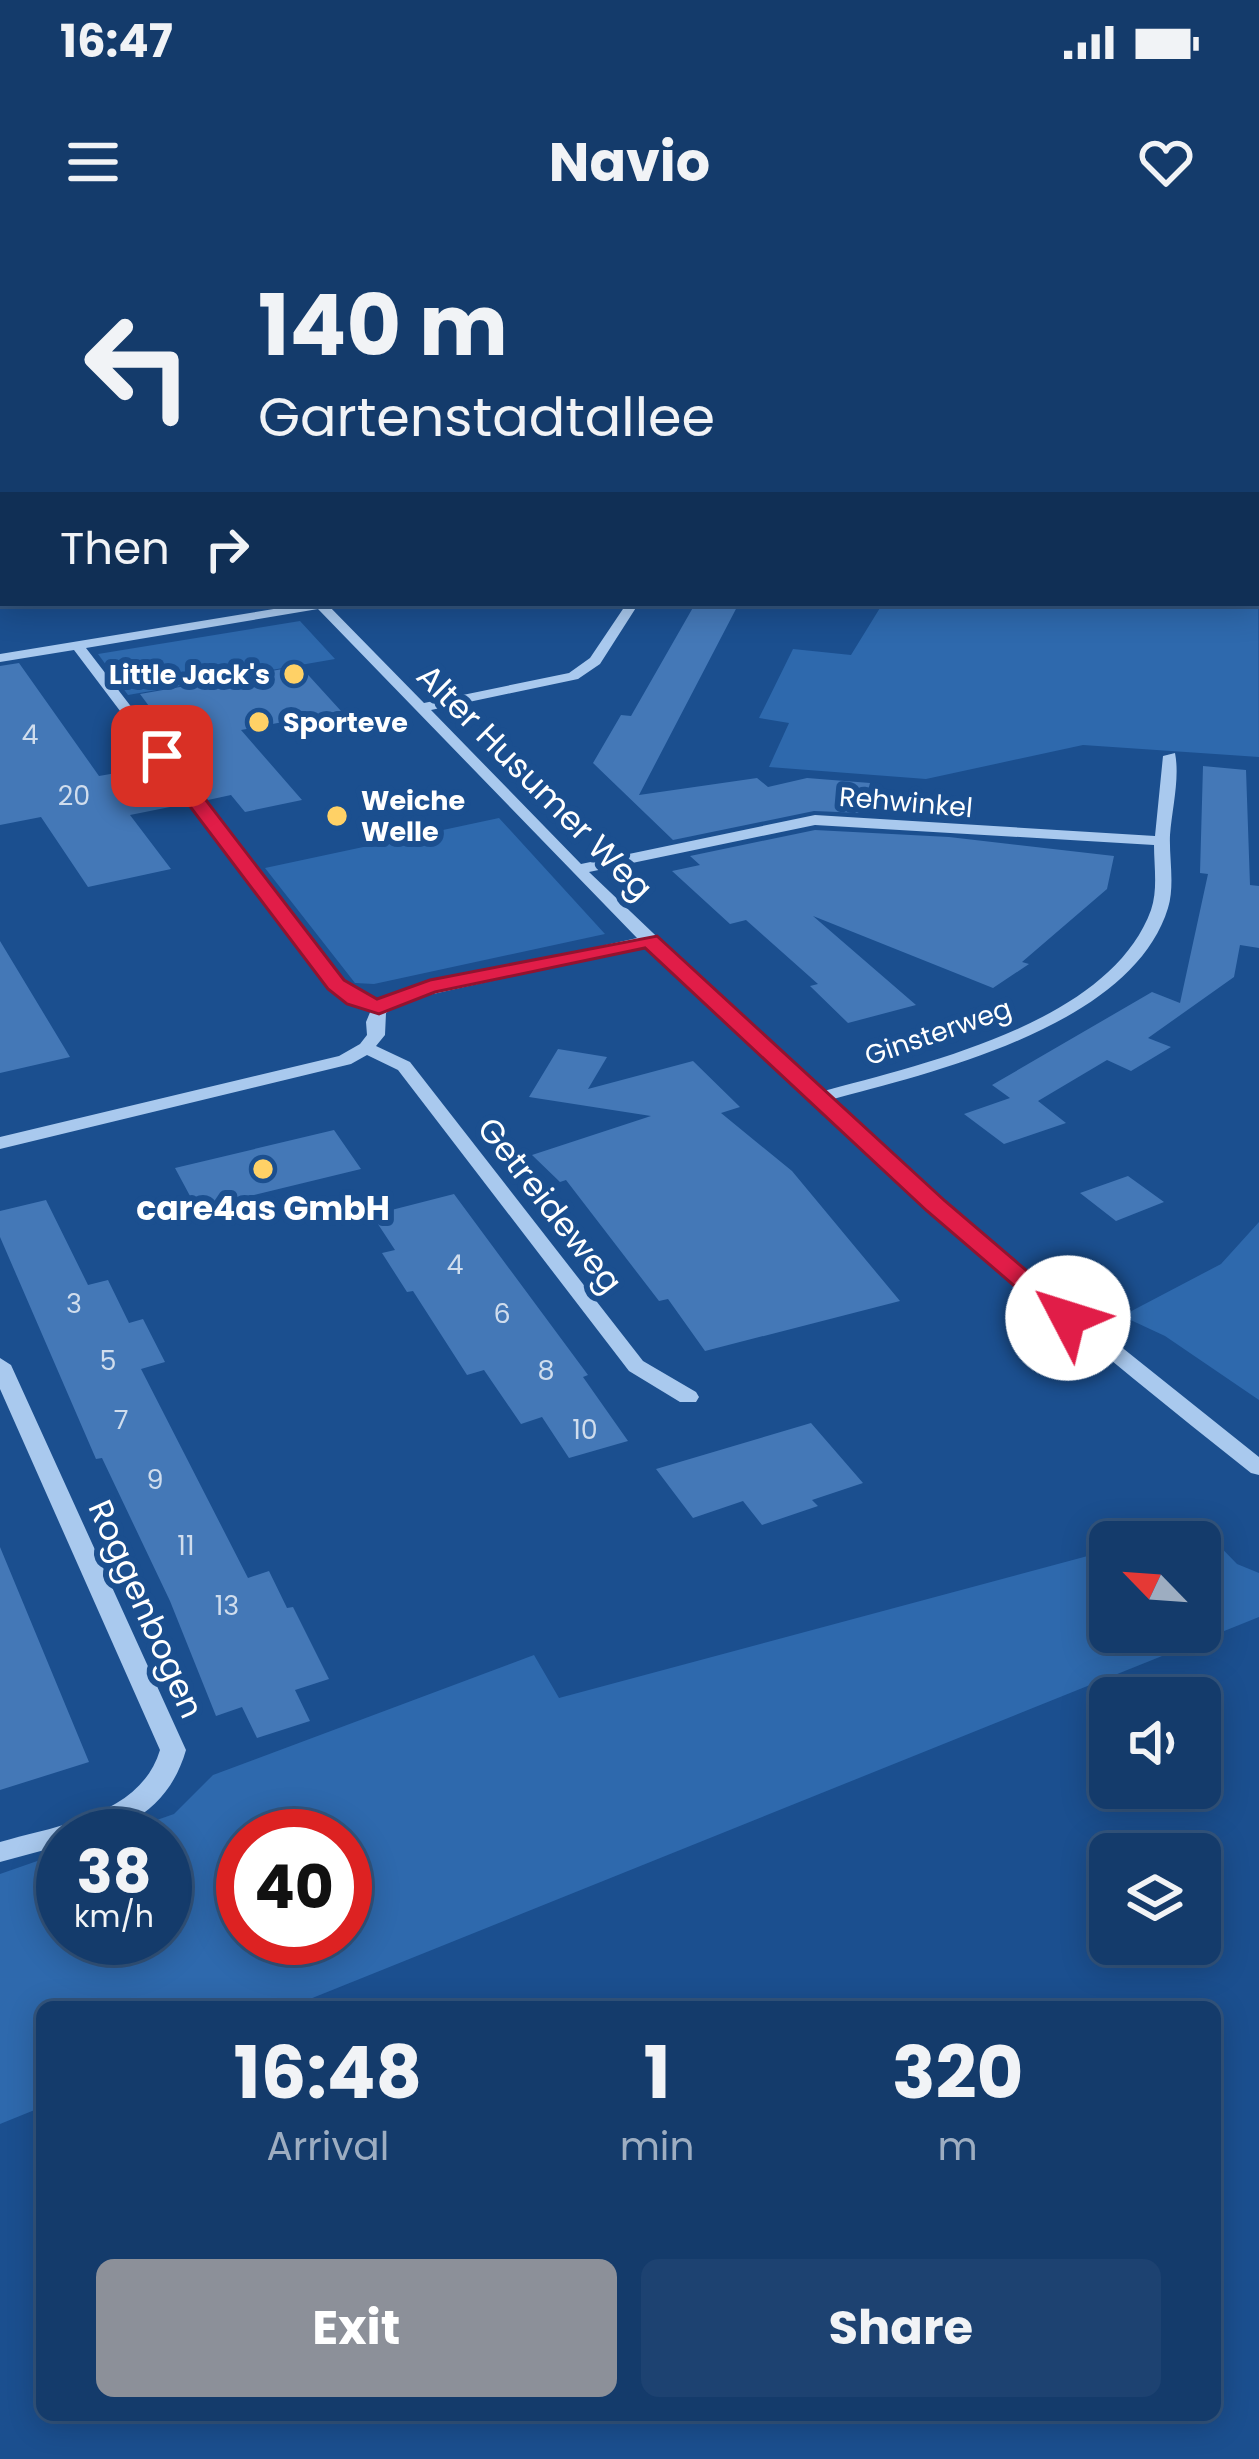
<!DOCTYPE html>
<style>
:root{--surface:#143b6b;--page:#1d4271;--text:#f1f3f6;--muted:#9dadc1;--line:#33557e;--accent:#8c9099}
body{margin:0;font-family:Poppins,sans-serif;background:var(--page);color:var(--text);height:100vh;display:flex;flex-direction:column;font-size:45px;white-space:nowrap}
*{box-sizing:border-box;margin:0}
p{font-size:39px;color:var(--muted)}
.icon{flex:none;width:66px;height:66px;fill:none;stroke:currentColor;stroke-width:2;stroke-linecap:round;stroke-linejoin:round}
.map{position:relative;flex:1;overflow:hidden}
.sheet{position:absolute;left:36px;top:1761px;width:1185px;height:420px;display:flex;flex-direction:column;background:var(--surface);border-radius:18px;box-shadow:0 6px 30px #0003,0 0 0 3px var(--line)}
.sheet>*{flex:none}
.banner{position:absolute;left:0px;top:0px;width:1260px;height:366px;box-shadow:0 6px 30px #0003,0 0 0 3px var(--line);background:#143b6b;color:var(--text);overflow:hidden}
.needle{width:78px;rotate:295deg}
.tools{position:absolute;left:1089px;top:1281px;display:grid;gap:24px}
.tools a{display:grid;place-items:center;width:132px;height:132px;border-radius:18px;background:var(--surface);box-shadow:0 6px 30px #0003,0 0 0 3px var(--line);font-size:60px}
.speed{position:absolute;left:36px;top:1569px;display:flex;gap:24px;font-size:60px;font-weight:700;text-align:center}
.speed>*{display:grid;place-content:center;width:156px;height:156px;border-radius:50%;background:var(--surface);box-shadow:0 6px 30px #0003,0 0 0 3px var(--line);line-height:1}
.speed small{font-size:30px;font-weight:400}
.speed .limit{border:18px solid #d22;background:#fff;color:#111}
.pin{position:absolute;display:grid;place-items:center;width:102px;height:102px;color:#fff;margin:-51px;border-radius:24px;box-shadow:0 6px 18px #0006}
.me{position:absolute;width:132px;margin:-66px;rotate:310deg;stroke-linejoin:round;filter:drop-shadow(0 0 9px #0008)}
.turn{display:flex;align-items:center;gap:42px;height:252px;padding:0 60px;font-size:54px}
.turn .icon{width:156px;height:156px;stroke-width:2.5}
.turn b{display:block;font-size:84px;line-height:102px}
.then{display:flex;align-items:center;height:114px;padding:0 60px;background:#0003;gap:24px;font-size:45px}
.eta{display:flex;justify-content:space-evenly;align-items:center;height:204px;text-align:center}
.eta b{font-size:72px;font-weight:700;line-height:84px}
.button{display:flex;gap:24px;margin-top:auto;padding:24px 60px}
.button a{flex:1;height:138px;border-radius:18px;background:var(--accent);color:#fff;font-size:48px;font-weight:700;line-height:138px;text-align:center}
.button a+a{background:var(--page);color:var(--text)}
.status{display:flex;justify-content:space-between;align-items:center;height:84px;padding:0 60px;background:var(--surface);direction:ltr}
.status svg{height:33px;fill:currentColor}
header{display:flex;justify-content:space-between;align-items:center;height:156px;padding:0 60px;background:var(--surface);font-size:54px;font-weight:700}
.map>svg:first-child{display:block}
.green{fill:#2e69ad;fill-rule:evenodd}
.building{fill:#4478b7}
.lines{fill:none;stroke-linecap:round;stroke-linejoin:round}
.minor{fill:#a9c9ee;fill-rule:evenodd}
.rail-casing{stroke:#fff;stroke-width:6}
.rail{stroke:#1b4f8f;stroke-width:4.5;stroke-dasharray:12;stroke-linecap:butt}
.route{fill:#e11d48;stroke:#92132f;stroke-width:3}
.poi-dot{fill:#ffd166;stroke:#1b4f8f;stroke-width:4.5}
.labels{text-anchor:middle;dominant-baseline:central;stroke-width:12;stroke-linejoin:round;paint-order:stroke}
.far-poi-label{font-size:27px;font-weight:bold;fill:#fff;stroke:#1b4f8f;text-anchor:start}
.number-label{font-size:27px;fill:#d0dded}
.far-street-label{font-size:27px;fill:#fff;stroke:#1b4f8f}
.street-label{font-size:33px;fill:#fff;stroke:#1b4f8f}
.poi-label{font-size:33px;font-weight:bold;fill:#fff;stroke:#1b4f8f}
</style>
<div class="status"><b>16:47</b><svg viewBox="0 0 49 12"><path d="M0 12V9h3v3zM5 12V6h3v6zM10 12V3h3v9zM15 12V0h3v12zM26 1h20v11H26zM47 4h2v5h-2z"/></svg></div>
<header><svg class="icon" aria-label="menu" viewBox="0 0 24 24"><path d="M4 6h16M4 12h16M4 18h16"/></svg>Navio<svg class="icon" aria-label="heart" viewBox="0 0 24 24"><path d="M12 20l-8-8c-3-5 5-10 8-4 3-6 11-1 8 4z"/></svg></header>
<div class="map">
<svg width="1259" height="2219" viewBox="0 0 1259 2219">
<rect width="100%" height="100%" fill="#1b4f8f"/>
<!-- green -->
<path class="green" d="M 1257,71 L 1259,517 L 1083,505 L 926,539 L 769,527 L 789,483 L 759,478 L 793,409 L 851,415 L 883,363 L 1257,363 Z
M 300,381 L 335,419 L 128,455 L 98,414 Z
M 499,578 L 605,694 L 374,744 L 355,743 L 265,628 Z
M 1259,982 L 1259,1160 L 1165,1096 L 1122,1076 L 1221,1024 Z
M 1200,1286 L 1237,1324 L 1259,1333 L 1259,1377 L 290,1767 L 42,1767 L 42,1867 L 0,1884 L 0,1634 L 63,1612 L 63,1698 L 165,1698 L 165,1596 L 111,1596 L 174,1574 L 213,1535 L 534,1415 L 559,1458 L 1110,1310 L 1110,1392 L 1200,1392 L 1200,1302 L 1141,1302 ZM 345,1596 L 345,1698 L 243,1698 L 243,1596 Z"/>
<!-- building -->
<path class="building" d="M 695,364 L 737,367 L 639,555 L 757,538 L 768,547 L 807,538 L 870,543 L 862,573 L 814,571 L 673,600 L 593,523 L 621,475 L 631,476 Z
M 19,423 L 99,536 L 156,526 L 185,564 L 130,575 L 171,629 L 88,647 L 41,577 L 0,585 L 0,426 Z
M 300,426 L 341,471 L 241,490 L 302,560 L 245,572 L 231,555 L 208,560 L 179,521 L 189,520 L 140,454 Z
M 1203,526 L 1246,530 L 1250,645 L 1259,646 L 1259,708 L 1240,705 L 1234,737 L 1148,798 L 1171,807 L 1131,831 L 1107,820 L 1038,861 L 1066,883 L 1004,904 L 964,874 L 1010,858 L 992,845 L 1152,752 L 1180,763 L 1208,634 L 1200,633 Z
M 815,590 L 949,597 L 1114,616 L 1107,649 L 1022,722 L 1029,724 L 993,748 L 813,676 L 916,765 L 848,783 L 810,746 L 818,744 L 746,680 L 730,684 L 672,631 L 700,625 L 690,616 Z
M 0,701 L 70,817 L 0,833 Z
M 558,809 L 607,817 L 588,849 L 693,821 L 740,867 L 721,873 L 792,931 L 900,1061 L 705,1111 L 668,1059 L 659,1061 L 566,940 L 560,942 L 532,915 L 651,876 L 529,857 Z
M 334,890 L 361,929 L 197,969 L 175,928 Z
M 1128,936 L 1164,962 L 1116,981 L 1080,953 Z
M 454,954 L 588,1135 L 583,1137 L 628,1201 L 569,1218 L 542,1177 L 521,1184 L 484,1130 L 467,1135 L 413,1051 L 407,1052 L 382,1013 L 395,1010 L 372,975 Z
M 46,960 L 88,1045 L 108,1040 L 129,1083 L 143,1079 L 165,1122 L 141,1129 L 248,1338 L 269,1331 L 287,1368 L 293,1367 L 329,1439 L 295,1450 L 310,1481 L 257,1498 L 242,1467 L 216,1476 L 170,1361 L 102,1218 L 96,1219 L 0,997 L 0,971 Z
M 811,1183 L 863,1243 L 812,1260 L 818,1266 L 762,1285 L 743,1261 L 693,1278 L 656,1229 Z
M 0,1307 L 89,1522 L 0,1550 Z"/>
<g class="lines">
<!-- minor -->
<path class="minor" d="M 49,0 L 57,0 L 58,3 L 50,3 Z
M 0,212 L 3,212 L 3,218 L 0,218 Z
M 310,363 L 326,363 L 424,463 L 569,433 L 590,418 L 627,363 L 639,363 L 600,424 L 578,439 L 431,470 L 581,624 L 815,575 L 1155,596 L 1163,516 L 1175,513 C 1180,538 1172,569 1170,595 C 1169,618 1175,645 1168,668 C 1132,786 934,832 830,860 L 1030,1034 L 1259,1217 L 1259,1235 L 1251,1233 C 1041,1067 838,893 646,706 L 402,761 L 386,773 L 385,795 L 376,806 L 410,822 L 643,1121 L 696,1152 L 699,1157 L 696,1162 L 680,1162 L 629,1131 L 398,830 L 367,815 L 351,824 L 0,909 L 0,897 L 339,816 L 360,804 L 367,795 L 366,782 L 371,770 L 349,764 L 330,749 L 74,410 L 0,422 L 0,414 ZM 318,369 L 637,698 L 396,752 L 378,761 L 361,756 L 342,741 L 86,408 ZM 815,585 L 1154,605 C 1154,626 1158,650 1151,670 C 1110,783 923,824 820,852 L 589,632 Z
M 0,1118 L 11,1125 L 186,1510 C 169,1569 123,1596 63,1596 L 63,1605 L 0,1622 L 0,1602 C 58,1585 140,1576 160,1510 L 0,1149 Z"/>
<!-- rail casing -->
<g class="rail-casing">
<path id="rail" d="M 1158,0 L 1165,3
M 1201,0 L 1208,3"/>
</g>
<!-- rail -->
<use href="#rail" class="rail"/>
</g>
<!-- route -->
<path class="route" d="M 155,512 L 169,512 L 344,740 L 377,759 L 430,740 L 657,696 L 945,961 L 1082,1078 L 1068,1087 L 1059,1084 L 927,971 L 645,708 L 435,752 L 379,774 L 347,764 L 328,749 L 155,520 Z"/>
<!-- markers -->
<g class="poi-dot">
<circle cx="294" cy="434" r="12"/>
<circle cx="259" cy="482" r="12"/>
<circle cx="337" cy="576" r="12"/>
<circle cx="263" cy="929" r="12"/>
</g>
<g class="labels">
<!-- far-poi labels -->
<g class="far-poi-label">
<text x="270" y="434" text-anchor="end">Little Jack's</text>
<text x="283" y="482">Sporteve</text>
<text x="361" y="560">Weiche<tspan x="361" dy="31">Welle</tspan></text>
</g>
<!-- number labels -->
<g class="number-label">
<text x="30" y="494">4</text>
<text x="74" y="555">20</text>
<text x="455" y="1024">4</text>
<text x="74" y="1063">3</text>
<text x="502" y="1073">6</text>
<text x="108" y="1120">5</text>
<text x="546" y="1130">8</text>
<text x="121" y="1179">7</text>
<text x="585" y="1189">10</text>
<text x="155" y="1239">9</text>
<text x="186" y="1305">11</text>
<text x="227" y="1365">13</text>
</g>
<!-- far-street labels -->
<g class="far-street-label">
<text transform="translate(906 562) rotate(5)">Rehwinkel</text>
<text transform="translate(938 792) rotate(-19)">Ginsterweg</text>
</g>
<!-- street labels -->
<g class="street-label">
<text transform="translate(535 542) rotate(45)">Alter Husumer Weg</text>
<text transform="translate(550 965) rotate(52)">Getreideweg</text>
<text transform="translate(146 1369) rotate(66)">Roggenbogen</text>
</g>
<!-- poi labels -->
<g class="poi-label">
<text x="263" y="968">care4as GmbH</text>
</g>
</g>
</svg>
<div class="tools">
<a><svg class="needle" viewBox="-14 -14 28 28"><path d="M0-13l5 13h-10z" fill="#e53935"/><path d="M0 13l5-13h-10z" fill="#9dadc1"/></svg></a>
<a><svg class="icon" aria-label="sound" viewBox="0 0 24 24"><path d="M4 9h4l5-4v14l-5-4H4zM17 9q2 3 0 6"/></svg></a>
<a><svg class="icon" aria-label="layers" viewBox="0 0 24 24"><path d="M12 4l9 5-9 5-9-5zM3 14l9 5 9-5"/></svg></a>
</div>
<div class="speed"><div>38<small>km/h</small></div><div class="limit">40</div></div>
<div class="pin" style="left:162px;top:516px;background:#d93025"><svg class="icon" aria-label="arrive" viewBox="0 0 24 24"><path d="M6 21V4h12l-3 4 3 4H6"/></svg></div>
<svg class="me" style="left:1068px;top:1078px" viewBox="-20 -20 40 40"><circle r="19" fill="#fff"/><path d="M0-13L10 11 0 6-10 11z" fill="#e11d48"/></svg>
<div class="banner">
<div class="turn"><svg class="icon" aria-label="left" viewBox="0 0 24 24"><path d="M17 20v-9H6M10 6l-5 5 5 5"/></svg><div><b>140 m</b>Gartenstadtallee</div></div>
<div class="then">Then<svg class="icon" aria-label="right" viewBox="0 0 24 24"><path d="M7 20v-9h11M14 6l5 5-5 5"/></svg></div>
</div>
<section class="sheet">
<div class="eta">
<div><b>16:48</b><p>Arrival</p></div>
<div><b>1</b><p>min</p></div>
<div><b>320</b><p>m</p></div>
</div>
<div class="button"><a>Exit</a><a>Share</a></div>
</section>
</div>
